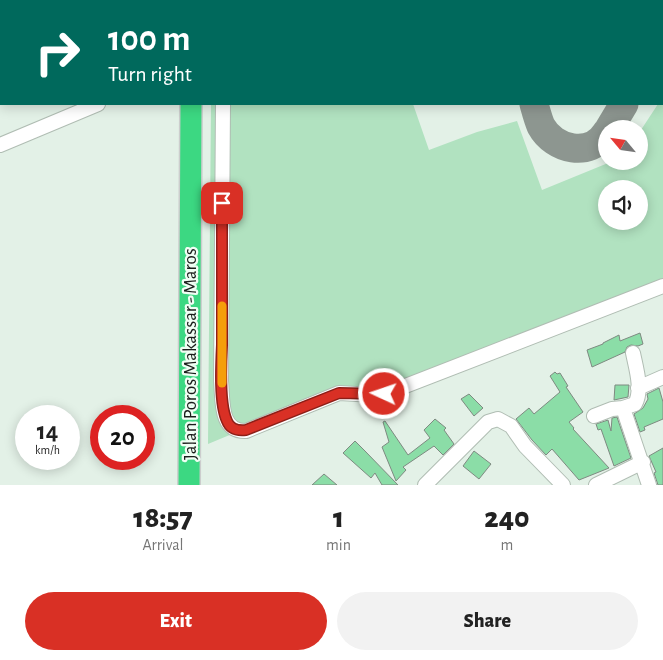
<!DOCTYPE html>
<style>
:root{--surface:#fff;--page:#f2f2f2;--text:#222;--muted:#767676;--accent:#d93025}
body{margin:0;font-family:"Alegreya Sans",sans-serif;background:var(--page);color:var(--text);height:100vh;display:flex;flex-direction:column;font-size:19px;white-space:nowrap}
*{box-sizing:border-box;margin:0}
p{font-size:16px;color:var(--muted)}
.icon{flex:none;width:28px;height:28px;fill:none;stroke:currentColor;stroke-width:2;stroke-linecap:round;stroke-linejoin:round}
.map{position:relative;height:485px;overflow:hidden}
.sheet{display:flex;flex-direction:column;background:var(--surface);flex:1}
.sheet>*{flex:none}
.hud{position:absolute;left:0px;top:0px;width:664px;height:105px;box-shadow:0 2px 12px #0003;background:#00695c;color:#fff;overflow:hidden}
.needle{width:32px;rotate:299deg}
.fabs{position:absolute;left:598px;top:120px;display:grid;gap:10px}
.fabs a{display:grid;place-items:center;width:50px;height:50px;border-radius:50%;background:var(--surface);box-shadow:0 2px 12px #0003;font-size:25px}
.speed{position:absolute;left:15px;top:405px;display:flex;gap:10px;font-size:25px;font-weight:700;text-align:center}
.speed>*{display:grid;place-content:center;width:65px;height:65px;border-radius:50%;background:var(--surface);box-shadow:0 2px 12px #0003;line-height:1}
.speed small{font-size:12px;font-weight:400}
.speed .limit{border:8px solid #d22;background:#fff;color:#111}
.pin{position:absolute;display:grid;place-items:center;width:42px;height:42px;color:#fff;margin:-21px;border-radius:10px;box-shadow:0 2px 8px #0006}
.me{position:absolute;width:55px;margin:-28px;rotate:273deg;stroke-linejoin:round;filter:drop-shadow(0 0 4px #0008)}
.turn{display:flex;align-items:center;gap:18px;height:105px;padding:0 25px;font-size:22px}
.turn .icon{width:65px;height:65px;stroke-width:2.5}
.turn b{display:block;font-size:35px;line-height:42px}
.eta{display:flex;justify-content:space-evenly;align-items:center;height:85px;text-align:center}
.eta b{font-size:30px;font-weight:800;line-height:35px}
.button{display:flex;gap:10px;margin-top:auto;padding:10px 25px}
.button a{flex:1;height:58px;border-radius:30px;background:var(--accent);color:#fff;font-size:20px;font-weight:800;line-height:58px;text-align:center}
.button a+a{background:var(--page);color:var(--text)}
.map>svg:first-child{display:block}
.green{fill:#b1e2c0;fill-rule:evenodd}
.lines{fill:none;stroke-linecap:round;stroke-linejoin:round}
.taxiway{stroke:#8d9690;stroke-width:29}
.runway{stroke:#8d9690;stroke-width:71}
.building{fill:#8bdda7;stroke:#7e8a81}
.minor-casing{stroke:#b0bdb3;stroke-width:16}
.highway-casing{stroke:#cccdcd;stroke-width:24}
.minor{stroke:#fff;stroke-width:14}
.highway{stroke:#3cd882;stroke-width:21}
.route-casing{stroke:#8d1f18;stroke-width:12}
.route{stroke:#d93025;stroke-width:9}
.slow{stroke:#f59e0b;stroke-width:9}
.labels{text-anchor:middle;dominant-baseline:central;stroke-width:4.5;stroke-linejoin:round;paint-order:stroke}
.street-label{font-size:19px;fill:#191d1a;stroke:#f0fef4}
</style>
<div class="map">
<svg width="663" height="485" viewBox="0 0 663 485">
<rect width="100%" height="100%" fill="#e3f1e7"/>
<!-- green -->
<path class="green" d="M 212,0 L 600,0 L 212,1 Z
M 663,96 L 663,284 L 381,393 L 331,393 L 208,444 L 211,104 L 413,104 L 429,150 L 477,132 L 517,121 L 542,190 L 613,161 L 639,161 L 639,133 L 658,104 L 662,104 ZM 606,189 L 639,189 L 639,221 L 606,221 Z"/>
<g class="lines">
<!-- taxiway -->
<path class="taxiway" d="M 662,44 L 663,44
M 534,104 C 536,111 538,119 541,126 C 554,150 590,158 606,133
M 609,129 L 624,104"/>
<!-- runway -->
<path class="runway" d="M 662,31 L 663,31"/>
</g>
<!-- building -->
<path class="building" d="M 640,333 L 643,344 L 638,346 L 631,345 L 627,347 L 625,352 L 592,367 L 587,350 L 603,344 L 603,343 L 619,335 L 620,341 Z
M 555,372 L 557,374 L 560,373 L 568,386 L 566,387 L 583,412 L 569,422 L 574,428 L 573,429 L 609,468 L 579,480 L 552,449 L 546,455 L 532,440 L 516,419 L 529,408 L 534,414 L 560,392 L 550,376 Z
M 615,385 L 629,385 L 628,397 L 614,400 Z
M 659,388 L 663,402 L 663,419 L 644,427 L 645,430 L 640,432 L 634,414 L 643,408 L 648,399 L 647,394 Z
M 469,394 L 483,408 L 474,416 L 461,399 Z
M 617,417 L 631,458 L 614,466 L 601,429 L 598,430 L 596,424 L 608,420 L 611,431 L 612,418 Z
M 435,419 L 446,428 L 444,430 L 454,444 L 443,455 L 434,446 L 403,467 L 406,470 L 396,481 L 382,447 L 389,442 L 383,422 L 385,421 L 408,455 L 430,438 L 424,430 Z
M 355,441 L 365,451 L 398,485 L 382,485 L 375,473 L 371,478 L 343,453 Z
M 663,448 L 663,485 L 658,485 L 654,473 L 656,472 L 649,456 Z
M 474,451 L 491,464 L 479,479 L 463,466 Z
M 324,474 L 337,485 L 312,485 Z"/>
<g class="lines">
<!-- minor casing -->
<g class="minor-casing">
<path id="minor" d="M 72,0 L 76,1
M 102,0 L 102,1
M 261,0 L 274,1
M 223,1 L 223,0
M 223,104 L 221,381 C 223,399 219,432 246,431 L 339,393 L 374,395 L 384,394 L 395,390 L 663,286
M 0,145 L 98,104
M 633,353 C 636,368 643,390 635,404 L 623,408 L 649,485
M 638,388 L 663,377
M 594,416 L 612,409 L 623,408
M 425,485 L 488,422 L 498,419 L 511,426 L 525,446 L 563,485
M 596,485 L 643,462"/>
</g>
<!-- highway casing -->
<g class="highway-casing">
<path id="highway" d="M 192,1 L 192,0
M 189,485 L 191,104"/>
</g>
<!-- minor -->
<use href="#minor" class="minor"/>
<!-- highway -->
<use href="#highway" class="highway"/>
</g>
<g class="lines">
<!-- route casing -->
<g class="route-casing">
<path id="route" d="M 222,203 C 222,250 222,297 222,345 C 221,365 219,404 227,421 C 230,429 237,431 246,430 L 339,393 L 384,394"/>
</g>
<!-- route -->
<use href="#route" class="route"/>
<!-- slow -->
<path class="slow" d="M 222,383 L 222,306"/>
</g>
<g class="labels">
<!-- street labels -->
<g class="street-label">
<text transform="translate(190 354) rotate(-90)">Jalan Poros Makassar - Maros</text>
</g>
</g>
</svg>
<div class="fabs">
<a><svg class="needle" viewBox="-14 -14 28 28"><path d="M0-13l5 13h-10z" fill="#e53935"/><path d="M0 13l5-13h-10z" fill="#767676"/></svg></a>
<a><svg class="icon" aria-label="sound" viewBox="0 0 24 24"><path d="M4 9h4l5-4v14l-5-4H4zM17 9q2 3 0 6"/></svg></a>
</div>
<div class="speed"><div>14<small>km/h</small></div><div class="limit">20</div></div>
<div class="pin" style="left:222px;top:203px;background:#d93025"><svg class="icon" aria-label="arrive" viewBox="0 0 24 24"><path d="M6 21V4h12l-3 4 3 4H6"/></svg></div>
<svg class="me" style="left:384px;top:394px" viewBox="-20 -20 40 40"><circle r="17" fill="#d93025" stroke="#fff" stroke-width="3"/><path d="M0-11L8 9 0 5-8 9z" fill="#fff"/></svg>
<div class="hud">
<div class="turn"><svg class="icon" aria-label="right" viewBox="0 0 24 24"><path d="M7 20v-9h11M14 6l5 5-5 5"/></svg><div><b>100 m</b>Turn right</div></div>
</div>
</div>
<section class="sheet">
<div class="eta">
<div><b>18:57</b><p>Arrival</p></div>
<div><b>1</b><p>min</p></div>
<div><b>240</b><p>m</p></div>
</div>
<div class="button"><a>Exit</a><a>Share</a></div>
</section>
